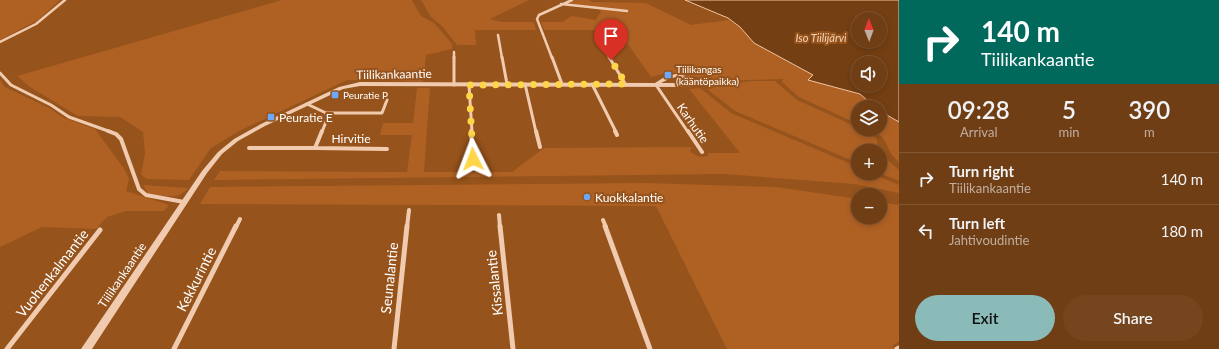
<!DOCTYPE html>
<meta charset="utf-8">
<style>
:root{--surface:#703e14;--page:#75451d;--text:#f1f3f6;--muted:#c0aea0;--line:#825734;--accent:#8bbbb9}
body{margin:0;font-family:Lato,sans-serif;background:var(--page);color:var(--text);height:100vh;display:flex;flex-direction:column;font-size:15px;white-space:nowrap}
*{box-sizing:border-box;margin:0}
p{font-size:13px;color:var(--muted)}
.icon{flex:none;width:22px;height:22px;fill:none;stroke:currentColor;stroke-width:2;stroke-linecap:round;stroke-linejoin:round}
.map{position:relative;flex:1;overflow:hidden}
.panel{display:flex;flex-direction:column;background:var(--surface);width:320px}
.panel>*{flex:none}
.banner{background:#00695c;color:#fff;overflow:hidden}
.needle{width:26px;rotate:359deg}
.tools{position:absolute;left:851px;top:12px;display:grid;gap:8px}
.tools a{display:grid;place-items:center;width:36px;height:36px;border-radius:50%;background:var(--surface);box-shadow:0 2px 6px #0003,0 0 0 1px var(--line);font-size:20px}
.pin{position:absolute;display:grid;place-items:center;width:34px;height:34px;color:#fff;margin:-41px -17px;border-radius:50% 50% 50% 0;rotate:-45deg;box-shadow:0 0 4px #0007}
.pin .icon{rotate:45deg}
.me{position:absolute;width:44px;margin:-22px;rotate:357deg;stroke-linejoin:round;filter:drop-shadow(0 0 3px #0008)}
.turn{display:flex;align-items:center;gap:14px;height:84px;padding:0 16px;font-size:18px}
.turn .icon{width:52px;height:52px;stroke-width:2.5}
.turn b{display:block;font-size:28px;line-height:34px}
.eta{display:flex;justify-content:space-evenly;align-items:center;height:68px;text-align:center}
.eta b{font-size:24px;font-weight:600;line-height:28px}
.action{display:flex;gap:8px;margin-top:auto;padding:8px 16px}
.action a{flex:1;height:46px;border-radius:24px;background:var(--accent);color:#111;font-size:16px;font-weight:600;line-height:46px;text-align:center}
.action a+a{background:var(--page);color:var(--text)}
ul{padding:0;list-style:none}
li{display:flex;align-items:center;gap:12px;height:52px;padding:0 16px;border-top:1px solid var(--line)}
li div{flex:1}
li b{display:block;font-size:15px}
li em{font-style:normal}
main{display:flex;flex:1;min-height:0}
.map>svg:first-child{display:block}
.green{fill:#af6124}
.water{fill:#743f12;stroke:#f2c4a2;fill-rule:evenodd}
.lines{fill:none;stroke-linecap:round;stroke-linejoin:round}
.minor-far3{stroke:#f0cbaf;stroke-width:2.5}
.minor-far2{stroke:#f0cbaf;stroke-width:3}
.minor-far1{stroke:#f0cbaf;stroke-width:4}
.minor{stroke:#f0cbaf;stroke-width:5}
.tertiary{fill:#f0cbaf;fill-rule:evenodd}
.route{stroke:#ffd54a;stroke-width:7;stroke-dasharray:0 12.6}
.poi-dot{fill:#6da8ff;stroke:#96531b;stroke-width:1.5}
.labels{text-anchor:middle;dominant-baseline:central;stroke-width:4;stroke-linejoin:round;paint-order:stroke}
.far-poi-label{font-size:10px;fill:#fff;stroke:#96531b;text-anchor:start}
.far-water-label{font-size:11px;font-style:italic;fill:#f6d5bb;stroke:#96531b}
.street-label{font-size:12px;fill:#fff;stroke:#96531b}
.poi-label{font-size:12px;fill:#fff;stroke:#96531b;text-anchor:start}
.near-street-label{font-size:14px;fill:#fff;stroke:#96531b}
</style>
<main>
<div class="map">
<svg width="899" height="349" viewBox="0 0 899 349">
<rect width="100%" height="100%" fill="#96531b"/>
<!-- green -->
<path class="green" d="M 0,0 L 60,0 L 38,20 L 0,40 Z
M 282,0 L 412,0 L 421,16 L 434,23 L 452,44 L 452,49 L 426,55 L 423,82 L 347,80 L 239,131 L 211,148 L 189,180 L 147,179 L 141,175 L 145,153 L 143,132 L 120,117 L 78,116 L 30,87 L 17,76 Z
M 421,0 L 529,0 L 490,19 L 501,22 L 532,22 L 534,23 L 536,30 L 475,30 L 476,45 L 457,45 L 442,26 L 431,17 Z
M 575,0 L 589,0 L 592,2 L 646,3 L 691,25 L 729,20 L 740,27 L 754,43 L 814,76 L 809,80 L 860,94 L 875,107 L 858,107 L 858,124 L 799,97 L 782,82 L 783,79 L 716,81 L 671,72 L 651,77 L 618,30 L 544,30 L 541,22 L 562,22 L 572,16 L 596,20 L 601,11 L 597,8 L 568,5 Z
M 0,80 L 5,87 L 49,108 L 64,118 L 95,129 L 125,170 L 129,179 L 126,191 L 169,205 L 164,211 L 126,211 L 107,217 L 96,229 L 42,227 L 0,247 Z
M 752,81 L 775,81 L 797,100 L 870,133 L 877,139 L 878,151 L 858,151 L 858,163 L 735,111 L 707,89 L 729,84 Z
M 417,88 L 430,88 L 424,172 L 512,172 L 544,148 L 692,147 L 690,151 C 695,156 701,158 708,156 L 708,153 L 740,153 L 689,89 L 700,88 L 731,113 L 858,167 L 858,173 L 871,173 L 899,185 L 899,193 L 855,184 L 724,174 L 214,180 L 220,171 L 407,172 L 412,135 L 380,135 L 383,123 L 413,123 Z
M 880,111 L 899,122 L 899,162 C 882,148 893,139 869,129 L 880,129 Z
M 880,153 L 899,170 L 899,181 L 880,173 Z
M 645,183 L 776,187 L 858,199 L 858,217 L 880,217 L 880,202 L 899,205 L 899,341 L 892,346 L 896,349 L 727,349 L 656,206 L 200,204 L 210,187 Z
M 143,185 L 188,188 C 179,201 161,195 148,193 Z"/>
<!-- water -->
<path class="water" d="M 685,0 L 899,0 L 899,122 L 880,111 L 880,107 L 875,107 L 860,94 L 808,80 L 813,75 L 754,43 L 740,27 L 728,18 ZM 858,19 L 880,19 L 880,41 L 858,41 ZM 858,63 L 880,63 L 880,85 L 858,85 Z"/>
<g class="lines">
<!-- minor-far3 -->
<path class="minor-far3" d="M 561,4 L 627,11
M 498,35 L 502,58
M 596,35 L 610,58
M 0,42 L 36,24 L 65,0
M 454,52 L 454,58
M 552,58 L 537,19 L 539,15 L 572,0"/>
<!-- minor-far2 -->
<path class="minor-far2" d="M 454,57 L 454,85
M 502,57 L 507,84
M 552,57 L 562,84
M 609,57 L 626,85
M 0,73 L 11,85 L 51,105 L 69,117 L 111,132
M 525,84 L 536,132
M 592,84 L 616,132
M 469,85 L 472,132
M 656,85 L 688,132
M 307,104 L 326,113 L 382,113 L 387,100
M 322,132 L 327,119 L 326,113"/>
<!-- minor-far1 -->
<path class="minor-far1" d="M 108,131 L 116,134 L 121,139 L 139,189 L 146,195 L 184,202
M 322,131 L 315,148 L 387,149
M 471,131 L 473,159
M 536,131 L 540,147
M 615,131 L 617,135
M 688,131 L 702,152
M 249,148 L 315,148
M 499,215 L 500,227
M 603,220 L 606,227
M 236,227 L 240,219
M 407,227 L 409,210"/>
<!-- minor -->
<path class="minor" d="M 500,226 L 513,349
M 605,226 L 650,349
M 7,349 L 100,230
M 174,349 L 236,226
M 394,349 L 407,226
M 897,349 L 899,348"/>
<!-- tertiary -->
<path class="tertiary" d="M 676,74 L 692,77 L 696,85 L 693,87 L 360,86 L 343,89 L 265,126 L 238,141 L 222,154 L 207,173 L 92,349 L 81,349 L 202,171 L 218,152 L 234,139 L 261,124 L 339,87 L 360,82 L 655,83 L 666,76 ZM 676,77 L 688,79 L 690,83 L 661,83 L 669,79 Z"/>
</g>
<g class="lines">
<!-- route -->
<path class="route" d="M 473,159 L 469,85 L 626,84 L 611,60"/>
</g>
<!-- markers -->
<g class="poi-dot">
<rect x="664" y="71" width="8" height="8" rx="2"/>
<rect x="331" y="91" width="8" height="8" rx="2"/>
<rect x="267" y="113" width="8" height="8" rx="2"/>
<circle cx="587" cy="197" r="4"/>
</g>
<g class="labels">
<!-- far-poi labels -->
<g class="far-poi-label">
<text x="676" y="69">Tiilikangas<tspan x="676" dy="12">(kääntöpaikka)</tspan></text>
<text x="343" y="95">Peuratie P</text>
</g>
<!-- far-water labels -->
<g class="far-water-label">
<text x="821" y="37">Iso Tiilijärvi</text>
</g>
<!-- street labels -->
<g class="street-label">
<text transform="translate(394 74) rotate(-1)">Tiilikankaantie</text>
<text transform="translate(693 123) rotate(55)">Karhutie</text>
<text x="351" y="138">Hirvitie</text>
<text transform="translate(122 275) rotate(-56)">Tiilikankaantie</text>
</g>
<!-- poi labels -->
<g class="poi-label">
<text x="279" y="117">Peuratie E</text>
<text x="595" y="197">Kuokkalantie</text>
</g>
<!-- near-street labels -->
<g class="near-street-label">
<text transform="translate(52 273) rotate(-52)">Vuohenkalmantie</text>
<text transform="translate(389 278) rotate(-84)">Seunalantie</text>
<text transform="translate(196 279) rotate(-63)">Kekkurintie</text>
<text transform="translate(494 283) rotate(-96)">Kissalantie</text>
</g>
</g>
</svg>
<div class="tools">
<a><svg class="needle" viewBox="-14 -14 28 28"><path d="M0-13l5 13h-10z" fill="#e53935"/><path d="M0 13l5-13h-10z" fill="#c0aea0"/></svg></a>
<a><svg class="icon" aria-label="sound" viewBox="0 0 24 24"><path d="M4 9h4l5-4v14l-5-4H4zM17 9q2 3 0 6"/></svg></a>
<a><svg class="icon" aria-label="layers" viewBox="0 0 24 24"><path d="M12 4l9 5-9 5-9-5zM3 14l9 5 9-5"/></svg></a>
<a>+</a>
<a>−</a>
</div>
<div class="pin" style="left:611px;top:60px;background:#d93025"><svg class="icon" aria-label="arrive" viewBox="0 0 24 24"><path d="M6 21V4h12l-3 4 3 4H6"/></svg></div>
<svg class="me" style="left:473px;top:159px" viewBox="-20 -20 40 40"><path d="M0-17L14 15 0 8-14 15z" fill="#ffd54a" stroke="#fff" stroke-width="4"/></svg>
</div>
<section class="panel">
<div class="banner">
<div class="turn"><svg class="icon" aria-label="right" viewBox="0 0 24 24"><path d="M7 20v-9h11M14 6l5 5-5 5"/></svg><div><b>140 m</b>Tiilikankaantie</div></div>
</div>
<div class="eta">
<div><b>09:28</b><p>Arrival</p></div>
<div><b>5</b><p>min</p></div>
<div><b>390</b><p>m</p></div>
</div>
<ul>
<li><svg class="icon" aria-label="right" viewBox="0 0 24 24"><path d="M7 20v-9h11M14 6l5 5-5 5"/></svg><div><b>Turn right</b><p>Tiilikankaantie</p></div><em>140 m</em></li>
<li><svg class="icon" aria-label="left" viewBox="0 0 24 24"><path d="M17 20v-9H6M10 6l-5 5 5 5"/></svg><div><b>Turn left</b><p>Jahtivoudintie</p></div><em>180 m</em></li>
</ul>
<div class="action"><a>Exit</a><a>Share</a></div>
</section>
</main>
